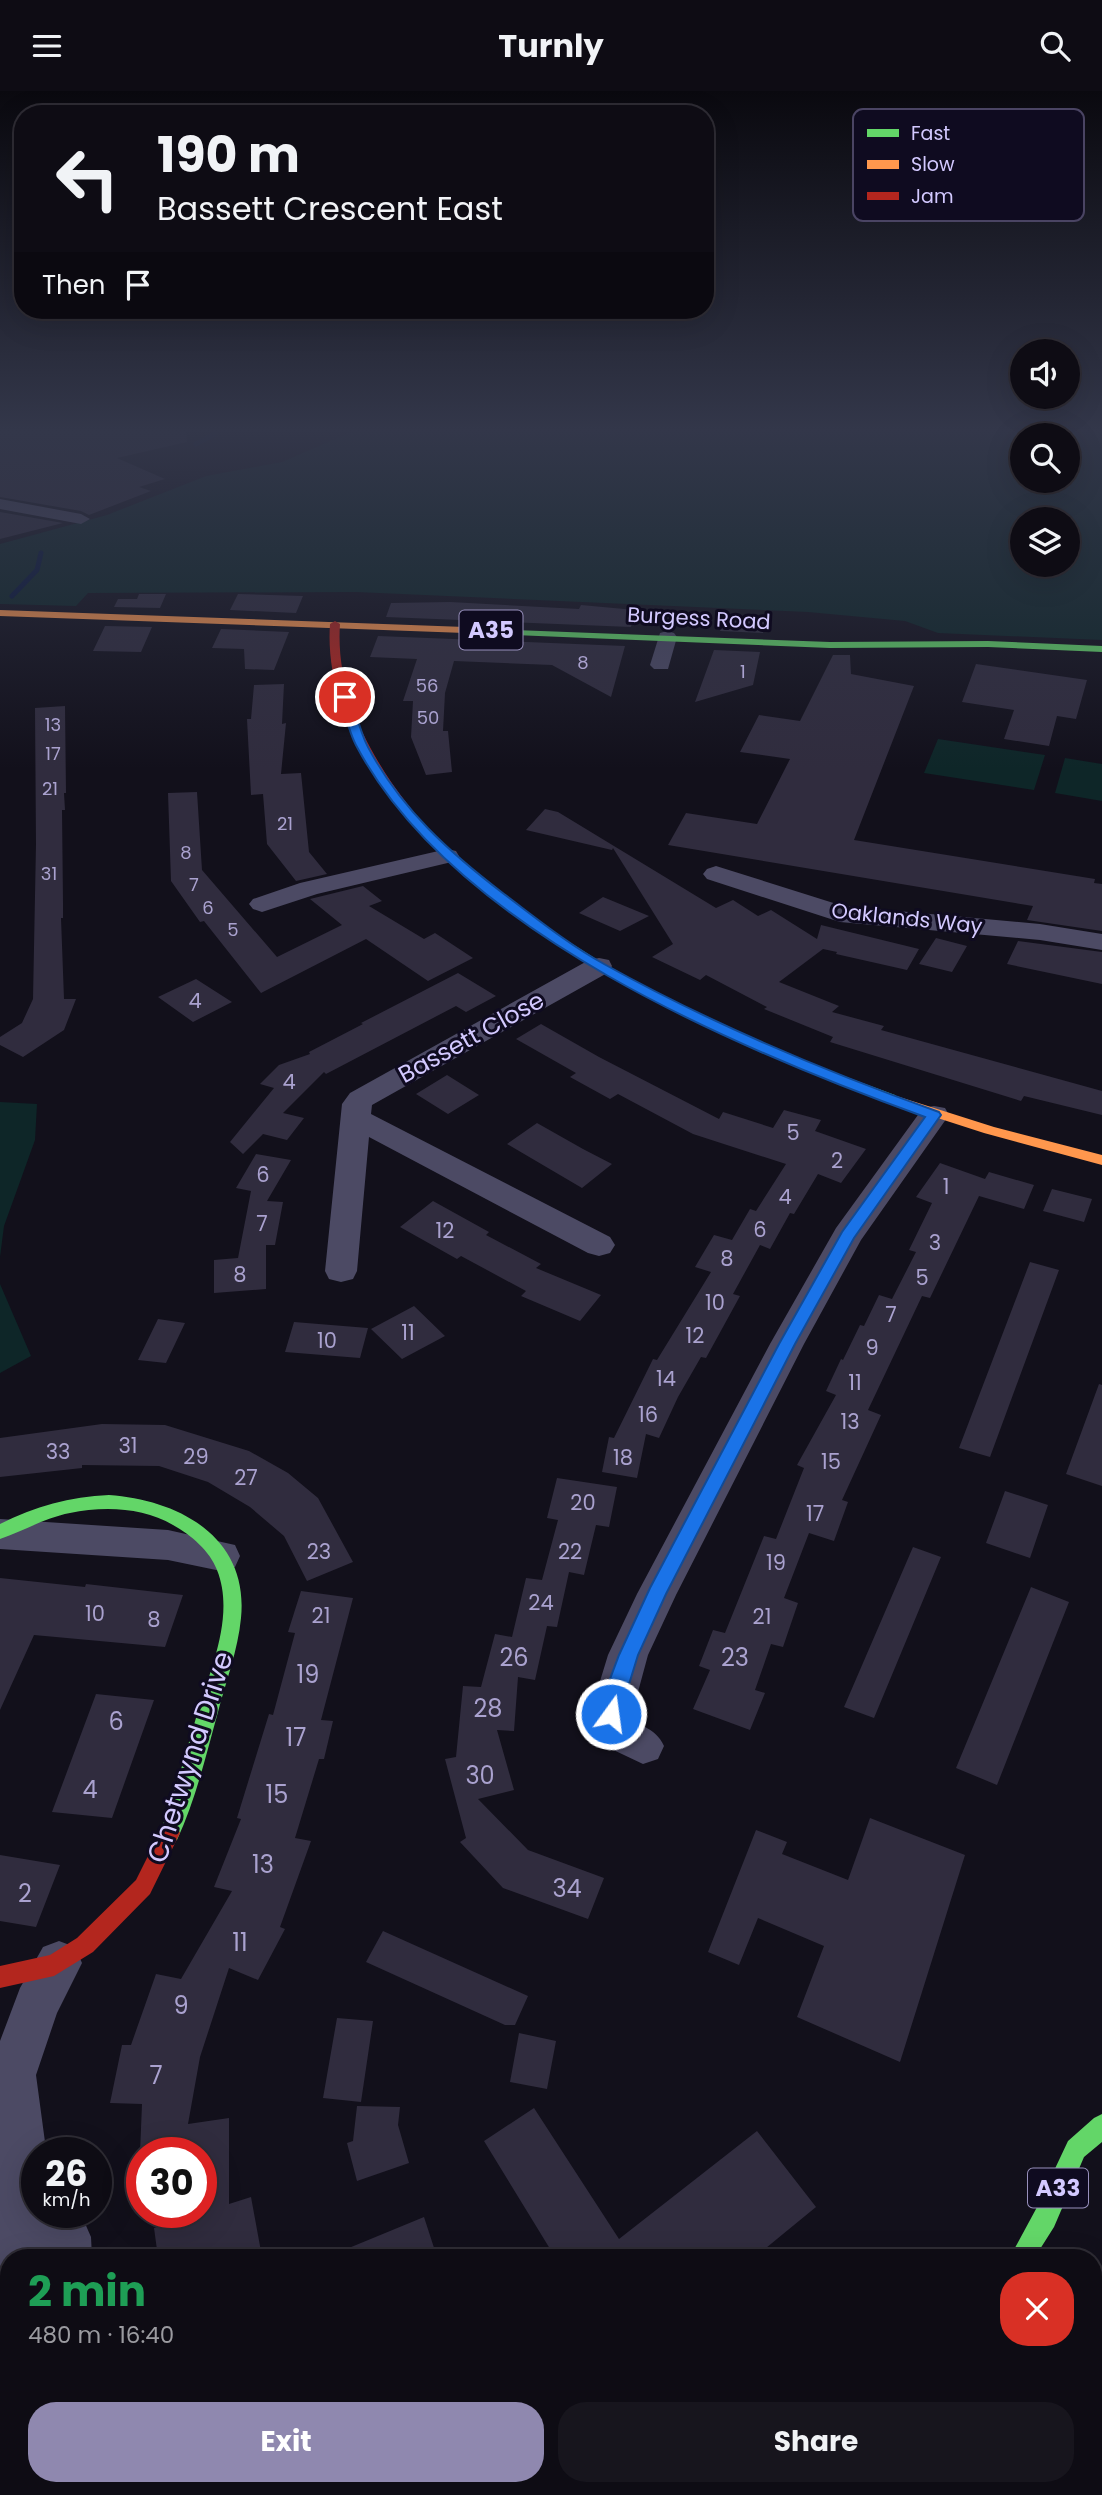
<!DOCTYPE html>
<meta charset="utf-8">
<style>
:root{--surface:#0e0c14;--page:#17151d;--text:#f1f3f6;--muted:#9b9ba0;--line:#2e2c34;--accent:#8f88af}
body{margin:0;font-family:Poppins,sans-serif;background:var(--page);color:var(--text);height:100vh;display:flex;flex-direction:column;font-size:26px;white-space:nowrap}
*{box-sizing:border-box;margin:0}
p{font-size:23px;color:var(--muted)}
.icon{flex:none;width:38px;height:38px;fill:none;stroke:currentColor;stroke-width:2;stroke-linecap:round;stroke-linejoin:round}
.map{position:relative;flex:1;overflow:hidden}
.details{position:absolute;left:0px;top:2158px;width:1102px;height:247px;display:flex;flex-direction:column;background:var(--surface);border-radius:28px 28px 0 0;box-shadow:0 7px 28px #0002,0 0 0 2px var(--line)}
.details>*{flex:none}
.guide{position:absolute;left:14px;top:14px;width:700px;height:214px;border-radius:28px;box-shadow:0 7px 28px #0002,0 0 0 2px var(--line);background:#0e0c14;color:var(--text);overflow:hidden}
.buttons{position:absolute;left:1010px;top:248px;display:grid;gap:14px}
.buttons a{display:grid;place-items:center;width:70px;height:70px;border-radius:50%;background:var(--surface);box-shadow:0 7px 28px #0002,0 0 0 2px var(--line);font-size:35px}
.speed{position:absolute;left:21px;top:2046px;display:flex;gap:14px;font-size:35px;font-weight:700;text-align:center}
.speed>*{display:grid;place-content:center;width:91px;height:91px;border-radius:50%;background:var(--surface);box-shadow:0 7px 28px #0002,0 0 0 2px var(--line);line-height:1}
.speed small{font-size:18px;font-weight:400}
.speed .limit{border:10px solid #d22;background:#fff;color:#111}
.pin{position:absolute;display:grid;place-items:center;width:60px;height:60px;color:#fff;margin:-30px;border:4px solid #fff;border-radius:50%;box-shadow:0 2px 7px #0007}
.me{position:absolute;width:77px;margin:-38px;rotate:14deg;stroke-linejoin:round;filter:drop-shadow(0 0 5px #0008)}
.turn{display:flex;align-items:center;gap:24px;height:147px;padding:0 28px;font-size:32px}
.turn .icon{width:91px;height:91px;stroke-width:2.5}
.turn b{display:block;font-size:49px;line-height:60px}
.then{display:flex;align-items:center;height:66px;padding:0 28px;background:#0003;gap:14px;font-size:26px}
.round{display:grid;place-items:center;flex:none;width:74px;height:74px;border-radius:28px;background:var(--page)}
.overview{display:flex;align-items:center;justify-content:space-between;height:119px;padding:0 28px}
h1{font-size:42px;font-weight:700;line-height:52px;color:#1e9e55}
.primary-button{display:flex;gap:14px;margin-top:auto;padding:14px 28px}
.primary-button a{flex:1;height:80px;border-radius:28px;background:var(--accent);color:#fff;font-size:28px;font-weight:700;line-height:80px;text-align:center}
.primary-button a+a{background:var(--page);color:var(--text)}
header{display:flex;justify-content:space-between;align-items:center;height:91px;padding:0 28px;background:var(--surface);font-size:32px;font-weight:700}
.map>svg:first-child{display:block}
.green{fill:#0e2628;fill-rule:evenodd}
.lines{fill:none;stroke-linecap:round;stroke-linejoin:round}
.stream{stroke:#06153c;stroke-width:5}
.building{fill:#302c3e}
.street{fill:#4c4a64;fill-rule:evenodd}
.fast{fill:#63d668;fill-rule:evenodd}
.slow{fill:#ff974d;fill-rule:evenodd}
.jam{fill:#b3261e;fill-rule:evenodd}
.route{fill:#1a73e8;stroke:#114b97;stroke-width:2}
.labels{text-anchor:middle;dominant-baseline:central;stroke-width:6;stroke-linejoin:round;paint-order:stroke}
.far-number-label{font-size:18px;fill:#aaa2cf}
.far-street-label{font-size:21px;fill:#d3c9ff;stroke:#0f0b20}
.number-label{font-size:21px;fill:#aaa2cf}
.shield{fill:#0f0b20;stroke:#9890bc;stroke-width:2}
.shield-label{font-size:23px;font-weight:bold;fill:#d3c9ff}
.street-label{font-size:24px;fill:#d3c9ff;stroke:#0f0b20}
.near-number-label{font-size:24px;fill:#aaa2cf}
.near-street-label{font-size:28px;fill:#d3c9ff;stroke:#0f0b20}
.key{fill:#0f0b20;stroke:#4a4463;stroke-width:2}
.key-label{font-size:19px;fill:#d3c9ff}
</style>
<header><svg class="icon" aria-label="menu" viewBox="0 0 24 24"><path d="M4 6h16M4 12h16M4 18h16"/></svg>Turnly<svg class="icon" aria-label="search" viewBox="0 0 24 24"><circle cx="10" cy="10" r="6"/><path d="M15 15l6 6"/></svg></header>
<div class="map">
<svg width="1102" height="2404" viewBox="0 0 1102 2404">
<rect width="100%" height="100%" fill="#12101b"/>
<!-- green -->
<path class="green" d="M 351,341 L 1102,341 L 1102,549 L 938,542 L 905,530 L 808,521 L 356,501 L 88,502 L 76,515 L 0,513 L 0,453 L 107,424 L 206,385 L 282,371 ZM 1022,345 L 1068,345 L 1068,390 L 1022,390 ZM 1022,429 L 1068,429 L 1068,474 L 1022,474 Z
M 938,648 L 1045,664 L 1034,699 L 924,682 Z
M 1065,667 L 1102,673 L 1102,710 L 1055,702 Z
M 0,1011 L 37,1013 L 35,1049 L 4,1135 L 0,1166 Z
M 0,1193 L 31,1265 L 0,1282 Z"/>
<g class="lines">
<!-- stream -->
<path class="stream" d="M 196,353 L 218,341
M 12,505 L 37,479 L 41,462"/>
</g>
<!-- building -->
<path class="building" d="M 0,341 L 186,341 L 187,351 L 117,367 L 165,388 L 139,396 L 151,400 L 89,424 L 81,420 L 0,406 Z
M 0,421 L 63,432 L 0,448 Z
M 139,503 L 166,503 L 160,517 L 114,516 L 118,508 L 137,508 Z
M 238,503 L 303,505 L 296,522 L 230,519 Z
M 450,511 L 579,518 L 581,514 L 635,519 L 631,536 L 386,526 L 391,512 Z
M 725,525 L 766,526 L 763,542 L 720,540 Z
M 105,535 L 152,536 L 141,561 L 93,560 Z
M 221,538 L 289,541 L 274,579 L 245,578 L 244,558 L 212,557 Z
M 378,545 L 625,555 L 611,606 L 552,574 L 454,570 L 445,602 L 443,640 L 448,640 L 452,681 L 426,684 L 411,646 L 413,610 L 403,610 L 417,568 L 370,566 Z
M 714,559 L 760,561 L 753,594 L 695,611 Z
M 833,564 L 850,564 L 851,583 L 914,595 L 854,749 L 1095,788 L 1094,792 L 1102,793 L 1102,840 L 1027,829 L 1033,815 L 668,754 L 686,722 L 757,733 L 790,668 L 740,661 L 759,624 L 800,630 Z
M 976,573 L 1087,589 L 1076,628 L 1057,625 L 1049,655 L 1004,648 L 1014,619 L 962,611 Z
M 284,593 L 282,633 L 286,632 L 281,683 L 301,682 L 309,761 L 327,783 L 296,790 L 267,753 L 263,703 L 251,704 L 247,628 L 251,628 L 254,594 Z
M 65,615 L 66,702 L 64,702 L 65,719 L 62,719 L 63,812 L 63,827 L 61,827 L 64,908 L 76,908 L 64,939 L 23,966 L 0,954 L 0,946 L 22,932 L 33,908 L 36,753 L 35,617 Z
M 197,701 L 202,779 L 277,866 L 342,834 L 310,808 L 363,795 L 382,810 L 369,815 L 424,848 L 435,842 L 473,867 L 428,890 L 366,848 L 261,902 L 204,830 L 200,831 L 171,790 L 168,702 Z
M 545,718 L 558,721 L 716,817 L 733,809 L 758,825 L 771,819 L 817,848 L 821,834 L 919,858 L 907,879 L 836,863 L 837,861 L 823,858 L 779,891 L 839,915 L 832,921 L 884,935 L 881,939 L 1102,1000 L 1102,1024 L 1024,1005 L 1021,1010 L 830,951 L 833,946 L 764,918 L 767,916 L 706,884 L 700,889 L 652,866 L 673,853 L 613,757 L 612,759 L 526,739 Z
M 603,806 L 649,825 L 620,840 L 579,822 Z
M 936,847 L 967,855 L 952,881 L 919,873 Z
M 1018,850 L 1102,861 L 1102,893 L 1007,873 Z
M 458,882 L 496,905 L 466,921 L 456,915 L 326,983 L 324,981 L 283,1022 L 304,1027 L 287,1049 L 263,1043 L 243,1063 L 230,1051 L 274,997 L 260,993 L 279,974 L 310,963 L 309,961 L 363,933 L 361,932 Z
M 196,888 L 232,911 L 193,931 L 158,906 Z
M 541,933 L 599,966 L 719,1028 L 723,1021 L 773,1037 L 784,1019 L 821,1029 L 815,1040 L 866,1058 L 841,1092 L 818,1083 L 794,1123 L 790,1122 L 770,1158 L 760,1154 L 733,1203 L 740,1205 L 706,1267 L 701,1266 L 678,1306 L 659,1347 L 646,1343 L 637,1387 L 602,1381 L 609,1346 L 614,1347 L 653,1268 L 657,1269 L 711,1181 L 695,1176 L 714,1144 L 732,1149 L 750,1118 L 756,1120 L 786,1073 L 693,1043 L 618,1003 L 610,1008 L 570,986 L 576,982 L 516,948 Z
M 447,984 L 479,1004 L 448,1023 L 416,1003 Z
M 537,1032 L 583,1058 L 612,1073 L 582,1097 L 507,1053 Z
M 256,1063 L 291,1069 L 267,1110 L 283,1111 L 275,1154 L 266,1154 L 266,1198 L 214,1202 L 214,1169 L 238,1167 L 251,1100 L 236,1097 Z
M 940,1072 L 985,1088 L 989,1081 L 1034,1094 L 1024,1118 L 979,1105 L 930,1207 L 922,1205 L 868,1319 L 881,1324 L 842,1409 L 848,1411 L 834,1450 L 809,1442 L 784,1507 L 798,1512 L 783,1556 L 771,1553 L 755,1599 L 765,1602 L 750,1639 L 693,1618 L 710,1579 L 699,1575 L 713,1539 L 725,1542 L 764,1445 L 776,1448 L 804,1377 L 797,1374 L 836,1304 L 826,1300 L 841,1268 L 843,1269 L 860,1234 L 864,1235 L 879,1204 L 892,1208 L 916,1161 L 909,1159 L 932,1112 L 916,1106 Z
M 1052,1098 L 1092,1108 L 1084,1131 L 1043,1120 Z
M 433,1110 L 489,1141 L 486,1144 L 541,1173 L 536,1177 L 601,1204 L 580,1230 L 521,1205 L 526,1200 L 461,1165 L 457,1168 L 400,1136 Z
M 1030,1171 L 1059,1179 L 990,1366 L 959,1357 Z
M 414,1215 L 445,1245 L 402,1268 L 371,1238 Z
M 158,1228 L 185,1232 L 166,1272 L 138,1269 Z
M 294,1231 L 368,1237 L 360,1267 L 285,1261 Z
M 1099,1293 L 1102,1294 L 1102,1395 L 1066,1383 Z
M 102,1333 L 165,1334 L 249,1360 L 288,1382 L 318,1407 L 353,1471 L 307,1490 L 284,1445 L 250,1416 L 208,1391 L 159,1375 L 82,1374 L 82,1377 L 0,1386 L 0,1347 Z
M 557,1387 L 617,1396 L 609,1436 L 596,1434 L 584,1484 L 569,1481 L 557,1536 L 547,1535 L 535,1589 L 518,1586 L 514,1640 L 497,1639 L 514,1699 L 478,1708 L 528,1759 L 604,1787 L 588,1828 L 503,1797 L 460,1751 L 466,1747 L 445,1668 L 456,1666 L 463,1595 L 481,1596 L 495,1543 L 512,1546 L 526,1487 L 542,1489 L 558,1429 L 547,1427 Z
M 1005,1400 L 1048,1414 L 1030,1467 L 986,1452 Z
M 913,1456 L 941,1466 L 874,1627 L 844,1616 Z
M 0,1487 L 85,1496 L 86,1493 L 183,1504 L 165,1556 L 34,1544 L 0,1619 Z
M 1031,1496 L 1069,1511 L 997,1694 L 956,1677 Z
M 301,1500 L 353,1507 L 321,1629 L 333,1630 L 324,1668 L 319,1668 L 295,1747 L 311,1750 L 280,1836 L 285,1838 L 258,1889 L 229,1877 L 200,1966 L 188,2033 L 229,2027 L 229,2113 L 251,2106 L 262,2166 L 158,2166 L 154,2137 L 201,2122 L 201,2062 L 140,2062 L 142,2013 L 110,2012 L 122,1954 L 131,1954 L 156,1883 L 181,1888 L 232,1800 L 214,1796 L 241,1728 L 237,1727 L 269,1623 L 273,1624 L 295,1542 L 288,1541 Z
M 96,1603 L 154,1609 L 112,1727 L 52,1721 Z
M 870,1727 L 965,1764 L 900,1971 L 797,1926 L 824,1855 L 758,1827 L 739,1874 L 708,1861 L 756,1739 L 787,1751 L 782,1763 L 848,1789 Z
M 0,1764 L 60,1774 L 36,1836 L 0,1830 Z
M 383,1840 L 528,1905 L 515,1934 L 505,1934 L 366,1871 Z
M 337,1927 L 373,1930 L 361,2011 L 323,2007 Z
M 519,1942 L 556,1950 L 547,1998 L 510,1991 Z
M 357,2015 L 400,2016 L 398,2034 L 409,2072 L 357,2090 L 347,2052 L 353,2050 Z
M 534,2017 L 619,2148 L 757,2040 L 816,2116 L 755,2166 L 555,2166 L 484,2050 Z
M 424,2126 L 437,2166 L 327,2166 Z"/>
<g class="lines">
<!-- street -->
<path class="street" d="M 0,408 L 81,423 L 90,428 L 81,433 L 0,418 Z
M 667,540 L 674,542 L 677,546 L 668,578 L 654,578 L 650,574 L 660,542 Z
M 447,758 L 456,760 L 459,765 L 456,770 L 317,803 L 262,821 L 253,818 L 249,813 L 253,808 L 300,792 Z
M 716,775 L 843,815 L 1040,833 L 1102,843 L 1102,859 L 1040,849 L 840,831 L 707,788 L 703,783 L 707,778 Z
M 599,867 L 609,869 L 612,875 L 609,881 L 372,1014 L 371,1023 L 610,1146 L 615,1154 L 610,1162 L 599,1165 L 588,1162 L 369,1046 L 357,1180 L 353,1188 L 341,1191 L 329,1188 L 325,1180 L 342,1013 L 350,1002 L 589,869 Z
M 934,1015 L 945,1017 L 949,1024 L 861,1149 L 804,1253 L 676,1504 L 648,1564 L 632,1623 C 639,1638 655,1635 664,1655 L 658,1668 L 643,1673 L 605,1655 L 590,1623 L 608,1564 L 637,1503 L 770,1253 L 836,1137 L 923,1017 Z
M 0,1428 L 168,1439 L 235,1454 L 240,1465 L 235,1476 L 221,1480 L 168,1469 L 0,1458 Z
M 59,1850 L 75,1856 L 82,1872 L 57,1922 L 36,1984 L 45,2051 L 45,2062 L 37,2062 L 37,2121 L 80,2121 L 91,2146 L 92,2166 L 9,2166 L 9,2189 L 0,2185 L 0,1950 L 20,1897 L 43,1856 Z
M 63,2396 L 119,2396 L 121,2404 L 65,2404 Z
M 617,2396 L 683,2396 L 680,2404 L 614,2404 Z"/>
<!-- fast -->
<path class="fast" d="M 462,537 L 830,551 L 988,550 L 1102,555 L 1102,561 L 988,556 L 830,557 L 465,542 L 462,541 Z
M 436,750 C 454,756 470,779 484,791 C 516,817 550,839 585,861 C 681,923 789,965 895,1004 L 897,1007 L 895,1010 L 885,1010 C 718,948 564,878 432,755 L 430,753 Z
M 109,1404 C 179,1409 249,1446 241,1527 C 238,1559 226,1590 218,1621 C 206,1664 196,1708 177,1749 L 170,1751 L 163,1749 L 160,1742 C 175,1702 186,1661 198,1620 C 211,1577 235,1524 217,1479 C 210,1460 191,1444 173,1434 C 143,1416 103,1415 70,1422 C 44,1427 24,1440 0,1448 L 0,1433 C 35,1415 70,1406 109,1404 Z
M 1102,2023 L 1102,2051 L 1084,2066 L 1054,2136 L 1035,2166 L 1010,2166 L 1036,2118 L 1068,2050 L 1094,2027 Z
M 873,2396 L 900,2396 L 897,2404 L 870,2404 Z
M 943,2396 L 971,2396 L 968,2404 L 940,2404 Z"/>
<!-- slow -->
<path class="slow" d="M 0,519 L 465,536 L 470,539 L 465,542 L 0,525 Z
M 890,1003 L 994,1036 L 1102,1064 L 1102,1074 L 984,1042 L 885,1010 L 883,1007 L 885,1004 Z
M 1102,2191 L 1102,2217 L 1094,2220 L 1094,2194 Z"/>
<!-- jam -->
<path class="jam" d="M 335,530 L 340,533 C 334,615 386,694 440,751 L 440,755 L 432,755 C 378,697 324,617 330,533 Z
M 170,1733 L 177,1735 L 180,1742 L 150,1803 L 93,1861 L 54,1885 L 0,1897 L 0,1875 L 50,1864 L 77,1847 L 136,1789 L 163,1735 Z"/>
</g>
<!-- sky -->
<linearGradient id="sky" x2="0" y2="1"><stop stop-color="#0a090f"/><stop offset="0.5" stop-color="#33374a"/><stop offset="1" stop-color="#33374a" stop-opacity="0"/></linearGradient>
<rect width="1102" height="678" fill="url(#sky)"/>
<!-- route -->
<path class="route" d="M 345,603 L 351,606 C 356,622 360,641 368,656 C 401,718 449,761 504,803 C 536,827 568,853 604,873 C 710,932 824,980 939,1021 L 941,1024 L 854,1147 L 795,1253 L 666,1503 L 638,1564 L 618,1629 L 611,1632 L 604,1629 L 601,1623 L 604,1604 L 619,1564 L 650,1497 L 779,1253 L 842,1141 L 925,1026 C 737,958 455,840 357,656 C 349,642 345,622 340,606 Z"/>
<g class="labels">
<!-- far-number labels -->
<g class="far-number-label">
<text x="583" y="571">8</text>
<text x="743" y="580">1</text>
<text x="427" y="594">56</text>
<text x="428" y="626">50</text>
<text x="53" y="633">13</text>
<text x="53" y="662">17</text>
<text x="50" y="697">21</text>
<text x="285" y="732">21</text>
<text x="186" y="761">8</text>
<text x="49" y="782">31</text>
<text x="194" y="793">7</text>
<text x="208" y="816">6</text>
<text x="233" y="838">5</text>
</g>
<!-- far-street labels -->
<g class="far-street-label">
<text transform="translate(699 527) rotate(3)">Burgess Road</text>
<text transform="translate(907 827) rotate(6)">Oaklands Way</text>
</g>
<!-- number labels -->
<g class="number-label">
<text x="195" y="909">4</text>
<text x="289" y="990">4</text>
<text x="793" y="1041">5</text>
<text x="837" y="1069">2</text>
<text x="263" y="1083">6</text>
<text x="946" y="1095">1</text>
<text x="785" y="1105">4</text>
<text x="262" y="1132">7</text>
<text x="760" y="1138">6</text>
<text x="445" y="1139">12</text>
<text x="935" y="1151">3</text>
<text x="727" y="1167">8</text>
<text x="240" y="1183">8</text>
<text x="922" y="1186">5</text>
<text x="715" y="1211">10</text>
<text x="891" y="1223">7</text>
<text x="408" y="1241">11</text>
<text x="695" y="1244">12</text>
<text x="327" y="1249">10</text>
<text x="872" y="1256">9</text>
<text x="666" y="1287">14</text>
<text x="855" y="1291">11</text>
<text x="648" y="1323">16</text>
<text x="850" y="1330">13</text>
<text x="128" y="1354">31</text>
<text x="58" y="1360">33</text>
<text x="196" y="1365">29</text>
<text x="623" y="1366">18</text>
<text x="831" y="1370">15</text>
<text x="246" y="1386">27</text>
<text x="583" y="1411">20</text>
<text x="815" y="1422">17</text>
<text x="319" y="1460">23</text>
<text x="570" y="1460">22</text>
<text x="776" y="1471">19</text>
<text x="541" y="1511">24</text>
<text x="95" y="1522">10</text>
<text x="321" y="1524">21</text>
<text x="762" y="1525">21</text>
<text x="154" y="1528">8</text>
</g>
<!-- shield labels -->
<g class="shield">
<rect x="459.5" y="519.5" width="63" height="39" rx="5"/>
<rect x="1028" y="2077.5" width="60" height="39" rx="5"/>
</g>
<g class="shield-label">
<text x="491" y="539">A35</text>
<text x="1058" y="2097">A33</text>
</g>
<!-- street labels -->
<g class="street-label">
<text transform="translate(471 946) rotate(-29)">Bassett Close</text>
</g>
<!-- near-number labels -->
<g class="near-number-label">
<text x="514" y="1566">26</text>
<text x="735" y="1566">23</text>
<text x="308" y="1583">19</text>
<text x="488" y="1617">28</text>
<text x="116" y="1630">6</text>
<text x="296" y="1646">17</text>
<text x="480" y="1684">30</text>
<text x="90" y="1698">4</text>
<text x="277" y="1703">15</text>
<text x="263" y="1773">13</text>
<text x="567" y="1797">34</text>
<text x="25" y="1802">2</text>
<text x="240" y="1851">11</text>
<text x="181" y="1914">9</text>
<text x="156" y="1984">7</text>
</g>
<!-- near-street labels -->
<g class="near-street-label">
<text transform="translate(190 1666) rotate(-72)">Chetwynd Drive</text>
</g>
</g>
<!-- legend -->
<rect x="853" y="18" width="231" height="112" rx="10" class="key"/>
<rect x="867" y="38" width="32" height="8" fill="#63d668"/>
<rect x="867" y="69" width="32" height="9" fill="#ff974d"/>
<rect x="867" y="101" width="32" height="8" fill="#b3261e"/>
<g class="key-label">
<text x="911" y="49">Fast</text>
<text x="911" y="80">Slow</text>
<text x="911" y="112">Jam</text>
</g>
</svg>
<div class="buttons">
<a><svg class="icon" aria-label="sound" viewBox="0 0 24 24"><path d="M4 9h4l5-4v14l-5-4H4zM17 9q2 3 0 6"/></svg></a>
<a><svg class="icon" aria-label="search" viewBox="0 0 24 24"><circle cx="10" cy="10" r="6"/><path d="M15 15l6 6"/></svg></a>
<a><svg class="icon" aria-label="layers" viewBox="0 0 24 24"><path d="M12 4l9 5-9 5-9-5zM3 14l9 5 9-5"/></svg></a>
</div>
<div class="speed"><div>26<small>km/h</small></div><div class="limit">30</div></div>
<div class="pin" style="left:345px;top:606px;background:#d93025"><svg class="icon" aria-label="arrive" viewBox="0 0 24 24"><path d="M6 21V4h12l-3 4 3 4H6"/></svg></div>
<svg class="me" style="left:611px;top:1623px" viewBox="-20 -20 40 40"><circle r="17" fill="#1a73e8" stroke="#fff" stroke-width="3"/><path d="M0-11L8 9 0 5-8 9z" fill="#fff"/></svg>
<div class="guide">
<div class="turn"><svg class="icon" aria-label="left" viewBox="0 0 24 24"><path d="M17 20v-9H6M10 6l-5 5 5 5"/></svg><div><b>190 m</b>Bassett Crescent East</div></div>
<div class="then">Then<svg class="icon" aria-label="arrive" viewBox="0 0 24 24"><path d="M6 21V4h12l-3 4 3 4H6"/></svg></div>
</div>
<section class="details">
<div class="overview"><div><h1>2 min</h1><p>480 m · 16:40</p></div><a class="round" style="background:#d93025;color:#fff"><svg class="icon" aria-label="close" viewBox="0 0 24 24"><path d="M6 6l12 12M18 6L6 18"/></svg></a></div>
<div class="primary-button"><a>Exit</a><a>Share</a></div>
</section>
</div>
